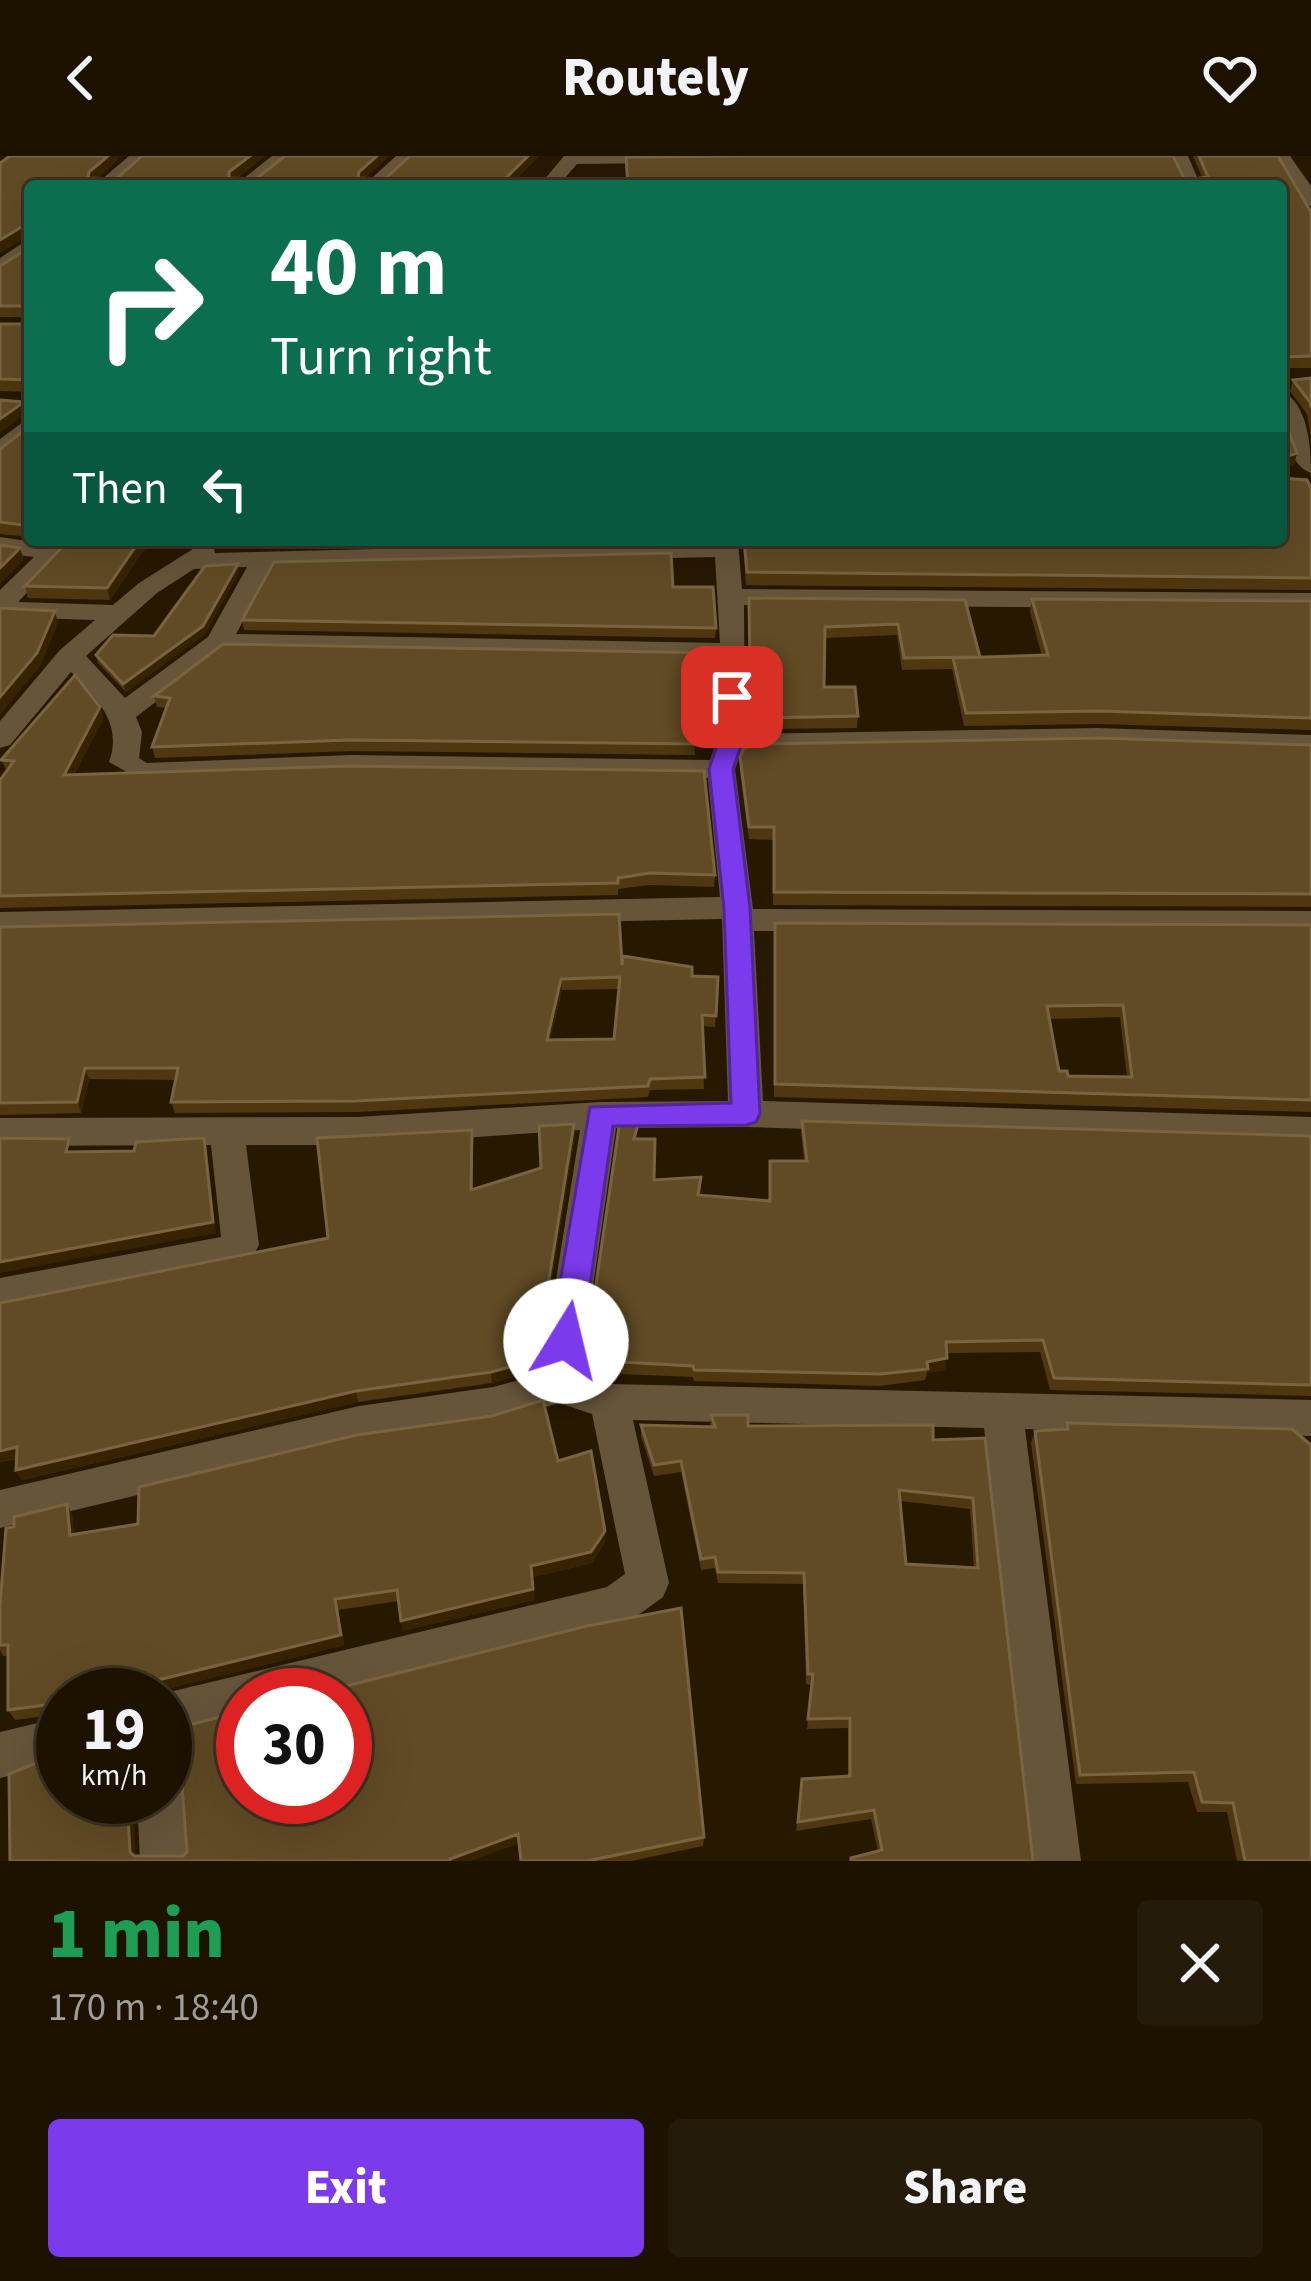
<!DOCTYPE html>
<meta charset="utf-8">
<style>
:root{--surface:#1d1200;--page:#251b0a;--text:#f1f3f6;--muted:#a09e99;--line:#3b3222;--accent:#7c3aed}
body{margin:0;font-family:"Source Sans 3",sans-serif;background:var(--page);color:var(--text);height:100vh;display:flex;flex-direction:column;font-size:45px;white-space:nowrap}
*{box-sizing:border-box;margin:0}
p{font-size:39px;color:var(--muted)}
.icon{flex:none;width:66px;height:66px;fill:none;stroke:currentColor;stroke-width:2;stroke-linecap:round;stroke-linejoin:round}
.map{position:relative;height:1705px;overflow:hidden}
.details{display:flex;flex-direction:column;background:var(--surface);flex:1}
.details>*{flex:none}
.banner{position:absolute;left:24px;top:24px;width:1263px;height:366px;border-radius:12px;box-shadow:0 12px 48px #0002,0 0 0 3px var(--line);background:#0b6e4f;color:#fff;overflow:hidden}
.speed{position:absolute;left:36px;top:1512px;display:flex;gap:24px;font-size:60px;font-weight:700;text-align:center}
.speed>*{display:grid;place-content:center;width:156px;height:156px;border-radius:50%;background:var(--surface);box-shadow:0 12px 48px #0002,0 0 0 3px var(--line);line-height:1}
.speed small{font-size:30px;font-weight:400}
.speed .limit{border:18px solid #d22;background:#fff;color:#111}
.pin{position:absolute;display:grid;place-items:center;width:102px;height:102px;color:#fff;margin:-51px;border-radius:24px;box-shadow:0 6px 18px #0006}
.me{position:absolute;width:132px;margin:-66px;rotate:9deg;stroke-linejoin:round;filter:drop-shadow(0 0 9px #0008)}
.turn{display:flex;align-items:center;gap:42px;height:252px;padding:0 48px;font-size:54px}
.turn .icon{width:156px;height:156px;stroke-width:2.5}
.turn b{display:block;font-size:84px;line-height:102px}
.then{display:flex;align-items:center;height:114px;padding:0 48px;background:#0003;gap:24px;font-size:45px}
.round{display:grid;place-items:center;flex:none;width:126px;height:126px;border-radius:12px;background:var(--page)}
.headline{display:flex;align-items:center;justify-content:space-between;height:204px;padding:0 48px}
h1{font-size:72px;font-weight:800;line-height:90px;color:#1e9e55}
.cta{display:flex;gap:24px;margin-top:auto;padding:24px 48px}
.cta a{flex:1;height:138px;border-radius:12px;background:var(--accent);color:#fff;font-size:48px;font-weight:800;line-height:138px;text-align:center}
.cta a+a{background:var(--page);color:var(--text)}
header{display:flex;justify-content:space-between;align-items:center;height:156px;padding:0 48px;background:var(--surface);font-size:54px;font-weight:800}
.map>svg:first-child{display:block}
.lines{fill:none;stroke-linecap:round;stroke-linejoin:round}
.minor{fill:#67553a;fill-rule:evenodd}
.wall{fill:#4f380f;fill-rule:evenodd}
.shaded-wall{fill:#382300}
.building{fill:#614b25;stroke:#786441;stroke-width:3;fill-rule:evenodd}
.route{fill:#7c3aed;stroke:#51269a;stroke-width:3}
</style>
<header><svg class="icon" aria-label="back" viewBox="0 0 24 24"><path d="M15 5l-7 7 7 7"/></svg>Routely<svg class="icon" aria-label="heart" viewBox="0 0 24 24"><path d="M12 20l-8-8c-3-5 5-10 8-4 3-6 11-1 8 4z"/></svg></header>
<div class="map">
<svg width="1311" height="1705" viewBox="0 0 1311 1705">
<rect width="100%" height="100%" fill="#271800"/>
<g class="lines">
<!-- minor -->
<path class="minor" d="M 129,0 L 149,0 L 115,30 L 94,30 Z
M 272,0 L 293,0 L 255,30 L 234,30 Z
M 396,0 L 416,0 L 383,30 L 363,30 Z
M 564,0 L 763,0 L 754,6 L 577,8 L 558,30 L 539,30 Z
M 1170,0 L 1188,0 L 1201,30 L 1183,30 Z
M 1272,0 L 1290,0 L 1311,30 L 1311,50 L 1304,48 Z
M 30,82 L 30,98 L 0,118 L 0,102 Z
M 1281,235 C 1308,246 1311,291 1311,317 C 1284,307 1281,261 1281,235 Z
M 30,261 L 30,281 L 0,303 L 0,283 Z
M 0,381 L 48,388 L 78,384 L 18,446 L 113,449 L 139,427 L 204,386 L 213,389 L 215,397 L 738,384 L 742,433 L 1311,437 L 1311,453 L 744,449 L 745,578 L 1097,572 L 1311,579 L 1311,597 L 1097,590 L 741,596 L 735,613 L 753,753 L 1311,755 L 1311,777 L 754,775 L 763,945 L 1311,961 L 1311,989 L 746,971 L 616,972 L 580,1219 L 609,1228 L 1311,1244 L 1311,1280 L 1025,1273 L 1081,1705 L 1033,1705 L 984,1272 L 633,1264 L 669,1427 L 663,1441 L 630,1465 L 336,1539 L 243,1539 L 243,1562 L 165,1583 L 165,1539 L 161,1539 L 165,1537 L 607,1431 L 625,1418 L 592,1258 L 559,1247 L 493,1267 L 359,1286 L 0,1372 L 0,1334 L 359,1250 L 493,1231 L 541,1218 L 580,974 L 357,989 L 246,989 L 259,1089 L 253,1100 L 212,1115 L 0,1154 L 0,1122 L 221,1081 L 211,989 L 0,990 L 0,962 L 357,961 L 600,946 L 728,945 L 722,763 L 0,778 L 0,756 L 720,741 L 708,622 L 352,617 L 143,625 L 109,606 C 123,567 97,543 71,516 L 10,589 L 0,592 L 0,565 L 60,494 L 95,464 L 0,461 L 0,434 L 34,401 L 0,397 ZM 715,401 L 720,487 L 236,478 L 273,411 ZM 247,411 L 208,481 L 125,542 L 86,500 L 157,437 L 194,413 ZM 224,494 L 720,503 L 716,587 L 710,604 L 352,599 L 147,607 L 139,602 L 142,576 L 136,561 Z
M 63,1561 L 63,1607 L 0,1622 L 0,1576 Z
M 165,1620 L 176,1625 L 183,1641 L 188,1705 L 140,1705 L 137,1641 L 165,1641 Z"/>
</g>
<!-- wall -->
<path class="wall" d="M 10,0 L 122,0 L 96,23 L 116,23 L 142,0 L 265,0 L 236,23 L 256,23 L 285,0 L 389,0 L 364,23 L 385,23 L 410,0 L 539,0 L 509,30 L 30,30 L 30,161 L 0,161 L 0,110 L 30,91 L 29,79 L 0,97 L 0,7 Z
M 1193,0 L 1278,0 L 1311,56 L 1311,212 L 1281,212 L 1281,30 L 1185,24 L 1202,21 Z
M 0,168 L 30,168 L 30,236 L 0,235 Z
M 1311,222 L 1311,283 L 1307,258 L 1290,235 L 1293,224 Z
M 1281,235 L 1282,259 L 1297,297 L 1294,309 L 1281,313 L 1281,322 L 1307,324 L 1311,332 L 1311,434 L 746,429 L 743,384 L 1281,384 Z
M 30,270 L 30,381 L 0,378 L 0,293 Z
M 251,384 L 557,384 L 253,392 Z
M 141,398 L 110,444 L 28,442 L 25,430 Z
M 238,408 L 239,416 L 205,478 L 126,536 L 98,507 L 96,499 L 154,480 Z
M 749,442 L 965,444 L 980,501 L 1042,500 L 1030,456 L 1032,443 L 1311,445 L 1311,574 L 1097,568 L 964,570 L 952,513 L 902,514 L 897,479 L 825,482 L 824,531 L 858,560 L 857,572 L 756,573 L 749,527 Z
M 242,464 L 716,472 L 715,482 L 244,474 Z
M 716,497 L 714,529 L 691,530 L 695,599 L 352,595 L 155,602 L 152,591 L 166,552 L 157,551 L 154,540 Z
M 100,551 L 103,563 L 74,619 L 715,719 L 714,731 L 650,729 L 618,733 L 618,739 L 0,752 L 0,623 L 7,615 L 1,604 Z
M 1311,589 L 1311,751 L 773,749 L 773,684 L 749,683 L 740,614 L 740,601 Z
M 1311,769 L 1311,956 L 774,941 L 774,780 ZM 1120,861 L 1127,921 L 1068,920 L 1059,915 L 1049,863 Z
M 0,771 L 622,809 L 692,820 L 718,821 L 715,871 L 702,870 L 704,933 L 650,934 L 648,941 L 357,956 L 175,957 L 171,946 L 176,924 L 89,923 L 81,957 L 0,959 ZM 619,833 L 614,883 L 550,884 L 562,834 Z
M 802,965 L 1311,980 L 1311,1240 L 1050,1234 L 1040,1196 L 947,1197 L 945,1214 L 927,1217 L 925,1224 L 879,1230 L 694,1225 L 693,1221 L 621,1218 L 596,1139 L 596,1128 L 639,976 L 637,983 L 654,1024 L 701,1021 L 700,1039 L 769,1045 L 804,1005 L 801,977 Z
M 574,968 L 575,979 L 537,1214 L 492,1227 L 358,1246 L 22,1324 L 16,1314 L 16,1303 L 0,1306 L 328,1082 L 473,986 L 473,1034 L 541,1012 Z
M 711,1259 L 748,1270 L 933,1284 L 985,1282 L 1033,1705 L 878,1695 L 871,1663 L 796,1675 L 802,1623 L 848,1620 L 848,1572 L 807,1573 L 811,1529 L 806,1528 L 803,1428 L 718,1427 L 715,1412 L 701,1414 L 681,1316 L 654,1320 L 641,1280 L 641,1269 L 710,1271 ZM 900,1345 L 970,1353 L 974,1411 L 906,1408 Z
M 1067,1267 L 1311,1705 L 1237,1705 L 1227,1656 L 1197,1656 L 1188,1626 L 1076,1628 L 1031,1287 L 1035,1275 L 1065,1273 Z
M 558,1305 L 605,1386 L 592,1407 L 533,1421 L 534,1444 L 403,1475 L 399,1445 L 338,1454 L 344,1489 L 159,1535 L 159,1539 L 63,1539 L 63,1641 L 133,1641 L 135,1700 L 183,1700 L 187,1696 L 182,1630 L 178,1621 L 165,1618 L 165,1575 L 704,1681 L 703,1690 L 631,1705 L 521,1705 L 519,1687 L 470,1705 L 10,1705 L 61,1597 L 60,1558 L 15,1564 L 8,1554 L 8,1500 L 3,1500 L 0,1494 L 0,1449 L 14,1371 L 67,1348 L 72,1359 L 74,1378 Z"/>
<!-- shaded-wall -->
<path class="shaded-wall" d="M 108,0 L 122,0 L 91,27 L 90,30 L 89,16 Z
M 250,0 L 265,0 L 231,26 L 230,30 L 229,16 Z
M 377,0 L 389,0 L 360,27 L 359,16 Z
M 528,0 L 539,0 L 509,30 L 498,30 Z
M 28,67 L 30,78 L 0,97 L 0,84 Z
M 24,246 L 27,257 L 0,277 L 0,263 Z
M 1297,297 L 1294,309 L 1281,313 L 1281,302 Z
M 140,384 L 156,384 L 141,398 L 110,444 L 107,432 Z
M 20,392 L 24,404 L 0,428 L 0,412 Z
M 238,408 L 239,416 L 205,478 L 126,536 L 123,528 Z
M 55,455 L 58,467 L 41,509 L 0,559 L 0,541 Z
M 100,551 L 103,563 L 68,631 L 64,619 Z
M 561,823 L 562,834 L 547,896 L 547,884 Z
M 85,912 L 89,923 L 81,957 L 77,946 Z
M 574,968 L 575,979 L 537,1214 L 492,1227 L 491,1216 Z
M 204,982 L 207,994 L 216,1077 L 0,1117 L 0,1106 Z
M 947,1202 L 945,1214 L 927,1217 L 927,1206 Z
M 356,1235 L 358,1246 L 22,1324 L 16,1314 Z
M 17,1291 L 22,1301 L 0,1306 L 0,1295 Z
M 67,1348 L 72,1359 L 75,1390 L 70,1379 Z
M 605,1375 L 605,1386 L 592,1407 L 533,1421 L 534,1444 L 403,1475 L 401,1465 Z
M 335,1443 L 344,1489 L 159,1535 L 159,1539 L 155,1539 L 154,1525 Z
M 127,1641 L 133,1641 L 136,1705 L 130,1696 Z
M 518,1678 L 519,1687 L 470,1705 L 450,1705 L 450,1703 Z"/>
<!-- building -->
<path class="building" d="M 10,0 L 108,0 L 89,16 L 88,22 L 116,23 L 142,0 L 250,0 L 229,16 L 229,22 L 256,23 L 285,0 L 377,0 L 359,16 L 358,22 L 385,23 L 410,0 L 528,0 L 498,30 L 30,30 L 30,150 L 0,150 L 0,110 L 30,91 L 28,67 L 0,84 L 0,7 Z
M 754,0 L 1173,0 L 1185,24 L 1208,21 L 1199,0 L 1278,0 L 1311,56 L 1311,200 L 1284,201 L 1281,204 L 1281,30 L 628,30 L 626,1 Z
M 0,168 L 30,168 L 30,224 L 0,223 Z
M 1311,222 L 1311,252 L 1310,246 L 1293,224 Z
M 1281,235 L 1282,259 L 1297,297 L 1281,302 L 1281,322 L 1307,324 L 1311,332 L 1311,422 L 747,416 L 744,384 L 1281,384 Z
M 0,244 L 24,246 L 0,263 Z
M 30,270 L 30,370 L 0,366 L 0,293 Z
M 69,384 L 140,384 L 107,432 L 25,430 Z
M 0,389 L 20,392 L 0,412 Z
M 671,397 L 673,431 L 713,431 L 716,472 L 242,464 L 274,406 Z
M 238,408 L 203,470 L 123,528 L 96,499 L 113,479 L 154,480 L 205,410 Z
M 749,442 L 965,444 L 980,501 L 904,502 L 898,468 L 825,471 L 824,531 L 855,531 L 858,560 L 757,562 L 750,515 Z
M 1032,443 L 1311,445 L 1311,562 L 1100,555 L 966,557 L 953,502 L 1048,499 Z
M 0,452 L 55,455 L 37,497 L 0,541 Z
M 223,488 L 716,497 L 715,518 L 690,519 L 696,588 L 350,584 L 152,591 L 170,542 L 154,540 Z
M 75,519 L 100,551 L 64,619 L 350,610 L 704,615 L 715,719 L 650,717 L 618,722 L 618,727 L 0,740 L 0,624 L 14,605 L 1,604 Z
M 1100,582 L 1311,589 L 1311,738 L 774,736 L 774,671 L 749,671 L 740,601 L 744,592 L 761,588 Z
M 619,758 L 622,809 L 623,800 L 692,811 L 692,820 L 718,821 L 716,860 L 702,859 L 705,921 L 650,923 L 648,930 L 355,945 L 171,946 L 178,912 L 85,912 L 77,946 L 0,947 L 0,771 ZM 620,821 L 614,883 L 547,884 L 561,823 Z
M 775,767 L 1311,769 L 1311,944 L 775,928 ZM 1123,849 L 1132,921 L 1068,920 L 1067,915 L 1059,915 L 1047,850 Z
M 620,964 L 639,964 L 634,983 L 655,983 L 654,1024 L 701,1021 L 698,1039 L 770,1045 L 770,1005 L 807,1005 L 802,965 L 1311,980 L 1311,1229 L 1054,1222 L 1043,1184 L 946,1186 L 947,1202 L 927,1206 L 928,1213 L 881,1218 L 694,1214 L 693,1210 L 621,1206 L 596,1128 Z
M 574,968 L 536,1204 L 491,1216 L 356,1235 L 16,1314 L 17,1291 L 0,1295 L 0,1147 L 328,1082 L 317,982 L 472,974 L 471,1034 L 541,1012 L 539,970 Z
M 0,982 L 69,983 L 66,996 L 134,995 L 136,986 L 204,982 L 213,1066 L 0,1106 Z
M 543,1244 L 558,1305 L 591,1295 L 605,1375 L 591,1396 L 531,1410 L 533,1433 L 401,1465 L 397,1434 L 335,1443 L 341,1479 L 154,1525 L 155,1539 L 63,1539 L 63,1641 L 127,1641 L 130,1696 L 134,1700 L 183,1700 L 187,1696 L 182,1630 L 173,1611 L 165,1610 L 165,1575 L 240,1556 L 243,1533 L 334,1533 L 587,1470 L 681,1452 L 704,1681 L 587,1705 L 521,1705 L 518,1678 L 450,1703 L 450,1705 L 10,1705 L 9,1618 L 61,1597 L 60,1547 L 8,1554 L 8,1489 L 0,1489 L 0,1449 L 6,1372 L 14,1371 L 14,1361 L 67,1348 L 70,1379 L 138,1368 L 139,1331 L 357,1279 L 492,1260 ZM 243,1539 L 345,1539 L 345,1641 L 243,1641 Z
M 711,1259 L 748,1259 L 748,1270 L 933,1269 L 933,1284 L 985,1282 L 1033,1705 L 851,1705 L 851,1702 L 882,1694 L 874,1654 L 798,1666 L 802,1623 L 850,1620 L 850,1562 L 808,1563 L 813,1518 L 808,1518 L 804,1417 L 718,1416 L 715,1401 L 701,1403 L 681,1305 L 654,1309 L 641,1269 L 715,1271 ZM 899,1334 L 973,1342 L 978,1412 L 906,1408 Z
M 1067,1267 L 1292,1273 L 1311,1289 L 1311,1705 L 1245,1705 L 1233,1647 L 1202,1646 L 1194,1616 L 1080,1619 L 1035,1275 L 1068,1273 Z"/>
<!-- route -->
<path class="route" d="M 732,534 L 744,541 L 742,587 L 733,613 L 750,752 L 760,958 L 756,966 L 746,969 L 613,970 L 582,1185 L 577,1194 L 566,1198 L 554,1194 L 550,1185 L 590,951 L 731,947 L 724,752 L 709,613 L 718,587 L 721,541 Z"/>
</svg>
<div class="speed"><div>19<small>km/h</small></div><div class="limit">30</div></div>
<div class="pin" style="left:732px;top:541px;background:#d93025"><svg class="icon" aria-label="arrive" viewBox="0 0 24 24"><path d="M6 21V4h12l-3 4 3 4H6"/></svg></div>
<svg class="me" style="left:566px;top:1185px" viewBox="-20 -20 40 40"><circle r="19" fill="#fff"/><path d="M0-13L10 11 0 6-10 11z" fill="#7c3aed"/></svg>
<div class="banner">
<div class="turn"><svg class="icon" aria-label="right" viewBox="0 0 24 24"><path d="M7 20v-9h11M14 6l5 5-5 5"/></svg><div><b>40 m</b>Turn right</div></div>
<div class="then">Then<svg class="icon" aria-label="left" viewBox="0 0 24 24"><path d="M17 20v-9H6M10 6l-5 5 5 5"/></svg></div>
</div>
</div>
<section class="details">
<div class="headline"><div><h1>1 min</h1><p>170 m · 18:40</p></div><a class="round"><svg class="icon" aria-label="close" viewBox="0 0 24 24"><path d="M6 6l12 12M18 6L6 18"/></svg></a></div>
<div class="cta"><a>Exit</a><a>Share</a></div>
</section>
